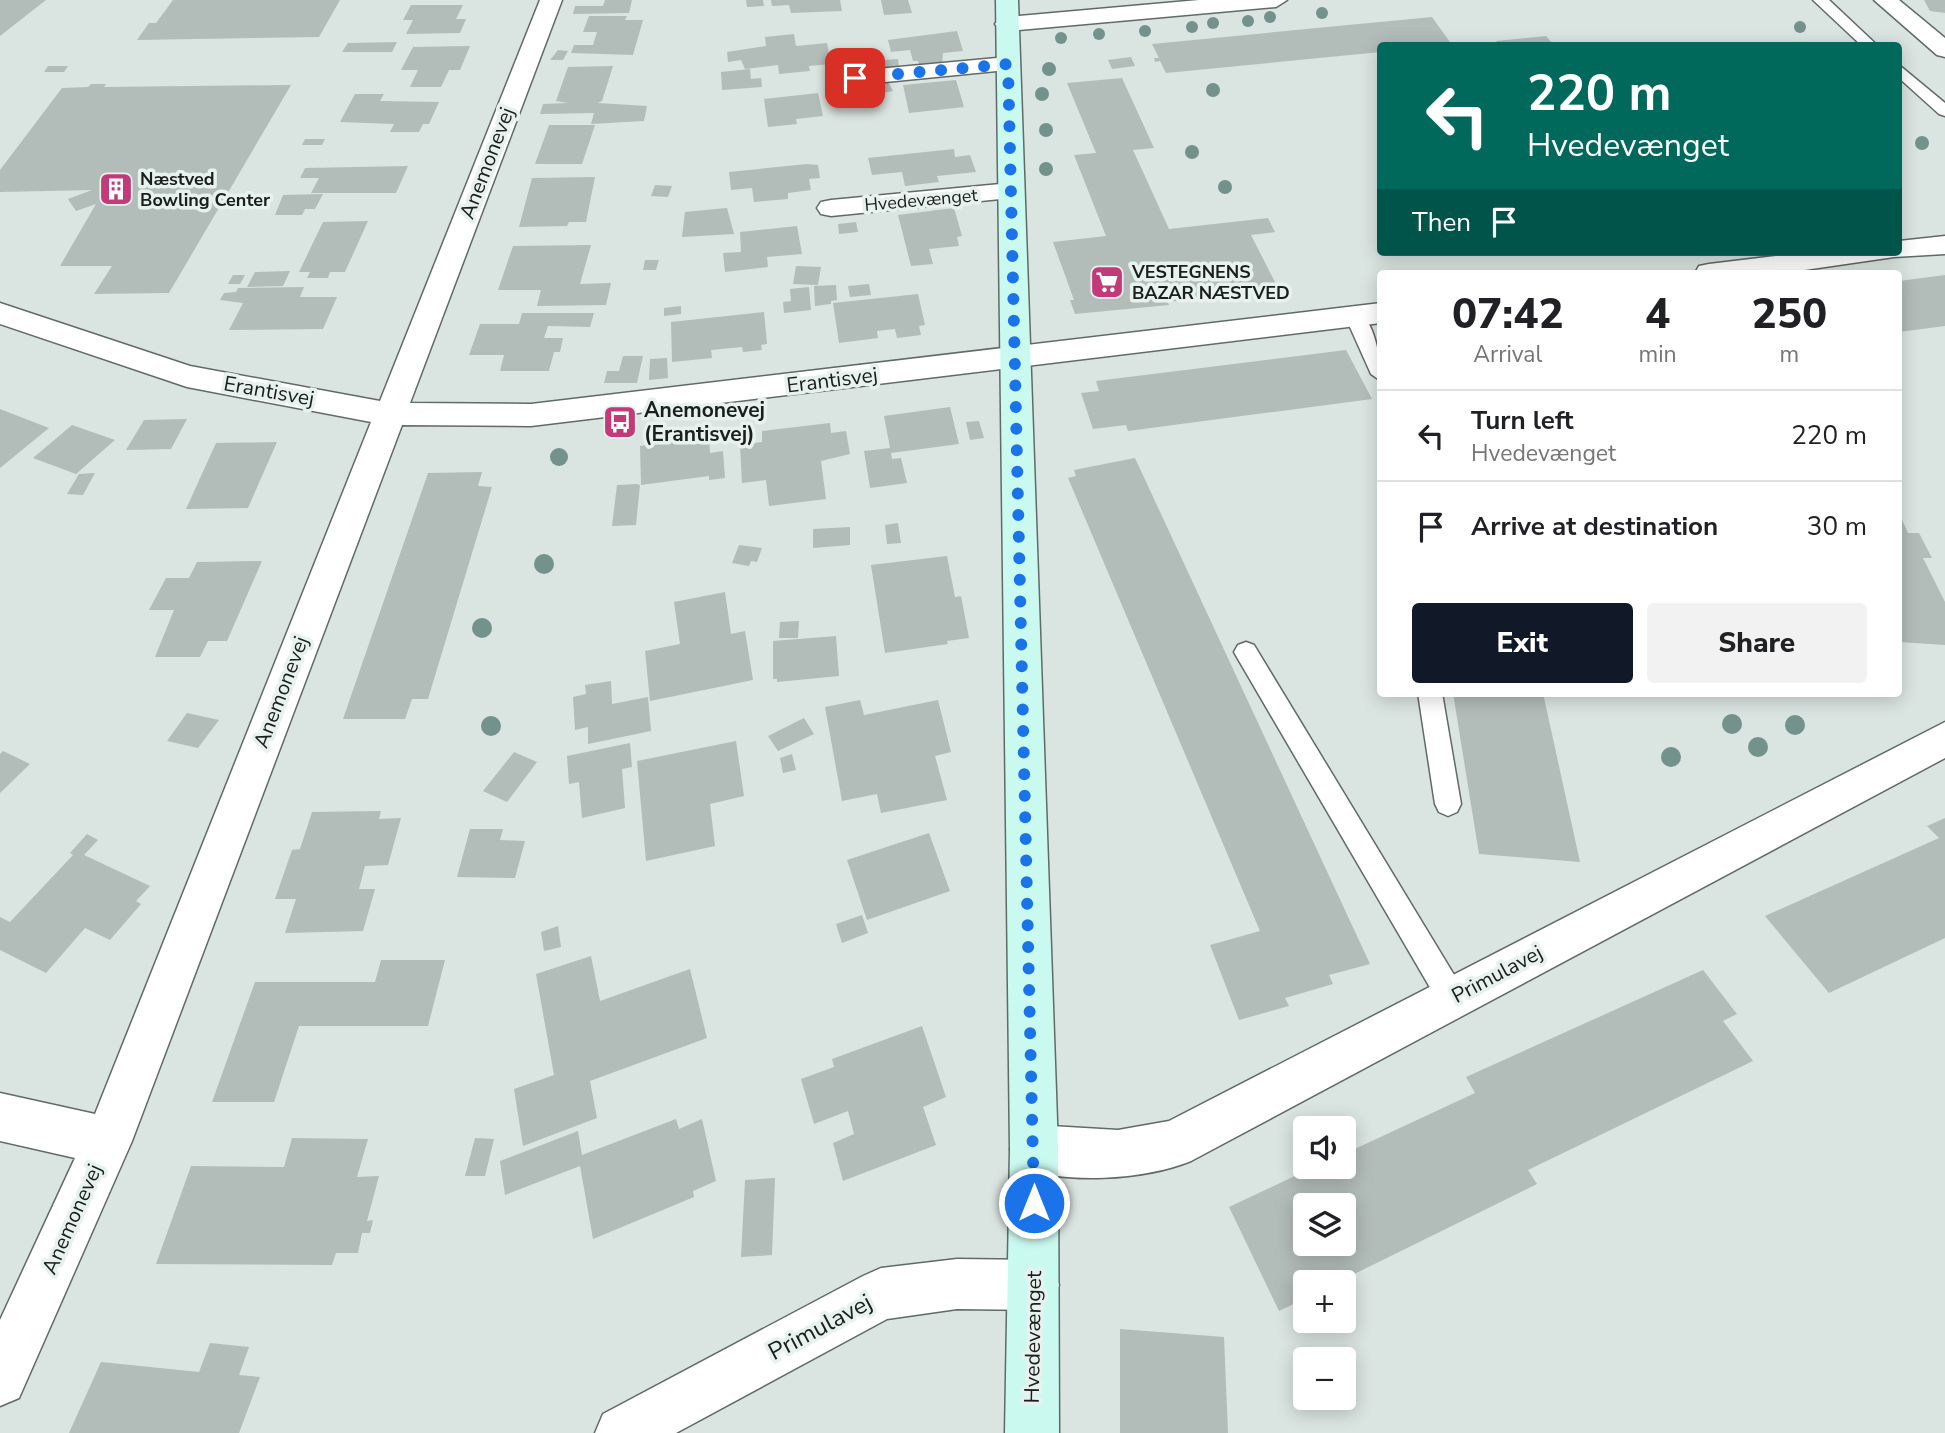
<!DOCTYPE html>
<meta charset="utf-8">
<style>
:root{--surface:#fff;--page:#f2f2f2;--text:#202124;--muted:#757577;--line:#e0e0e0;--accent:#111827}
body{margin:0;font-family:"Nunito Sans",sans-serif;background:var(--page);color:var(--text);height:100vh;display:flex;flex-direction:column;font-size:26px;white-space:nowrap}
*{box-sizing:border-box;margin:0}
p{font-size:23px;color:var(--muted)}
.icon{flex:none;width:38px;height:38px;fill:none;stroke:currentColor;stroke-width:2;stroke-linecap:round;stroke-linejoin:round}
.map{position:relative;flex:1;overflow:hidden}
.side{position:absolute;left:1377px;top:270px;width:525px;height:427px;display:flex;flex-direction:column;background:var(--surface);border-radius:7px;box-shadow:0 4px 18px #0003}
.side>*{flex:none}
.banner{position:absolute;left:1377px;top:42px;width:525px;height:214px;border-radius:7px;box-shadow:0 4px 18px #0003;background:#00695c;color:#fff;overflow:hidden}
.controls{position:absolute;left:1293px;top:1116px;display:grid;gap:14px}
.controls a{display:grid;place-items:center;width:63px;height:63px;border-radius:7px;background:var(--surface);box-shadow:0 4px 18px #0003;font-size:35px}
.pin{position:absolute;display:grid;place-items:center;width:60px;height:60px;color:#fff;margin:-30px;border-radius:14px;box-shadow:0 4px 10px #0006}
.me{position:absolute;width:77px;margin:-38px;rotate:0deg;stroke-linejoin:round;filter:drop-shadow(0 0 5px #0008)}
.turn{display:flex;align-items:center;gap:24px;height:147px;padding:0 35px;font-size:32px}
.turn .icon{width:91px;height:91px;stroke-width:2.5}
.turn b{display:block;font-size:49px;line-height:60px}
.then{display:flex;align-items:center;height:66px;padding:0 35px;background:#0003;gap:14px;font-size:26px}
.eta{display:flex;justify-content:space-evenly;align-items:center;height:119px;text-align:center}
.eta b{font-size:42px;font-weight:800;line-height:49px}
.action{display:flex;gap:14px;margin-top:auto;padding:14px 35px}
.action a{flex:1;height:80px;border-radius:7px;background:var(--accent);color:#fff;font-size:28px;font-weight:800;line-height:80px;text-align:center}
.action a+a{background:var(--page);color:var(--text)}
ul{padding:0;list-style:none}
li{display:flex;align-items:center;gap:21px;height:91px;padding:0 35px;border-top:2px solid var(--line)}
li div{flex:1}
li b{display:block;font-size:26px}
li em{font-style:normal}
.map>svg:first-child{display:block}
.building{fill:#b2bcb9;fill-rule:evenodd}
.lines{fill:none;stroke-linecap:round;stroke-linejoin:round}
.lane-casing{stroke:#616a67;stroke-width:3}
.street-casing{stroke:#616a67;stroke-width:3}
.secondary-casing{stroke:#616a67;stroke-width:3}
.lane{fill:#fff;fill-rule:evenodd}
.street{fill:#fff;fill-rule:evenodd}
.secondary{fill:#caf9f0;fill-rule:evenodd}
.tree{fill:#72928b}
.route{stroke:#1a73e8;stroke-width:12;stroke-dasharray:0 21.6}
.labels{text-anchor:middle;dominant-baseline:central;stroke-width:7;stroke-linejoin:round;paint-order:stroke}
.far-poi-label{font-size:18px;font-weight:bold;fill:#1a1e1d;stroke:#e7f1ee;text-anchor:start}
.far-street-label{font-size:18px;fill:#1a1e1d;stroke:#e7f1ee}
.street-label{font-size:21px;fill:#1a1e1d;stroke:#e7f1ee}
.poi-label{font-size:21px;font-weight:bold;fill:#1a1e1d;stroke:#e7f1ee;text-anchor:start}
.near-street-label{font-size:24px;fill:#1a1e1d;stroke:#e7f1ee}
</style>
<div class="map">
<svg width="1945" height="1433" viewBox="0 0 1945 1433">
<rect width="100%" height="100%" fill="#dae4e1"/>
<!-- building -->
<path class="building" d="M 0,0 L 46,0 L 0,36 Z
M 173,0 L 340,0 L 319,37 L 137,40 L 149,23 L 156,23 Z
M 605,0 L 632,0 L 629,13 L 573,14 L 575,6 L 603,6 Z
M 746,0 L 763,0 L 764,6 L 747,7 Z
M 771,0 L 840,0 L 842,11 L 791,13 L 789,5 L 772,6 Z
M 881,0 L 908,0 L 912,13 L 884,15 Z
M 1924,0 L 1945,0 L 1945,13 L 1930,11 Z
M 411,5 L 463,5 L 456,19 L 466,19 L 460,33 L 406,34 L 413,20 L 403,20 Z
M 589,16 L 627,16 L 625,20 L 643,20 L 633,55 L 571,53 L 574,45 L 593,45 L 597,32 L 583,32 Z
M 1432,17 L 1452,45 L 1381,46 L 1381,52 L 1166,73 L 1160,61 L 1155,62 L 1154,58 L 1159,58 L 1152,44 Z
M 957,31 L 963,51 L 943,53 L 942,65 L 920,67 L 918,61 L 913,61 L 910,50 L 891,52 L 888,40 Z
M 794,34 L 796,46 L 827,43 L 831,64 L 809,66 L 810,71 L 779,74 L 778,65 L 745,69 L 741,60 L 728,62 L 727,52 L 766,46 L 765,37 Z
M 1546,36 L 1555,46 L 1500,46 L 1496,41 Z
M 397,42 L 392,52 L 342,52 L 348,43 Z
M 470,46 L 460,70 L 449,70 L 441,87 L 410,87 L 418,70 L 401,70 L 413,47 Z
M 558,50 L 568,51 L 563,60 L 550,60 Z
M 1131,57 L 1135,66 L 1112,69 L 1108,60 Z
M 898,59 L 899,68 L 854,69 L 854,62 Z
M 48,66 L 68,66 L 64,72 L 44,72 Z
M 613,66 L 602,101 L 598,103 L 647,106 L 644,121 L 591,124 L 594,113 L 540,114 L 543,104 L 568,103 L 556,101 L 568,67 Z
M 750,69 L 751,79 L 761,78 L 762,87 L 722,90 L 721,72 Z
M 1122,78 L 1154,148 L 1133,150 L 1169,229 L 1268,218 L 1275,232 L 1251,235 L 1278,288 L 1168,302 L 1169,305 L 1075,314 L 1070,300 L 1074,300 L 1053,242 L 1106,236 L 1074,155 L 1096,153 L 1067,83 Z
M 887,80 L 893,91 L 868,96 L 862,85 Z
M 956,80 L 964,107 L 909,113 L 903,85 Z
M 91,84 L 106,84 L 104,87 L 291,85 L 169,293 L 94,294 L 112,266 L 60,266 L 96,204 L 76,211 L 68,199 L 92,190 L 0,192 L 0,170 L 62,88 L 88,87 Z
M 818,93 L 823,116 L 796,119 L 797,124 L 768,127 L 764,99 Z
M 355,94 L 384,94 L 380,101 L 439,102 L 429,124 L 423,124 L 419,132 L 390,132 L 394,124 L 340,122 Z
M 549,125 L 595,125 L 582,164 L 535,164 Z
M 305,139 L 325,139 L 322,145 L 302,145 Z
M 954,149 L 955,157 L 970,155 L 976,172 L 937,176 L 939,182 L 905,186 L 902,172 L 872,175 L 868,158 Z
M 807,164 L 818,165 L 820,178 L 809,179 L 811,190 L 788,193 L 788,199 L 754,202 L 752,188 L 731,190 L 729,172 Z
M 408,166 L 396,193 L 311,193 L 319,178 L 300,178 L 305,168 Z
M 595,177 L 586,222 L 569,222 L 567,226 L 519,227 L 532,178 Z
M 655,185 L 672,186 L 668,197 L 651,196 Z
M 323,194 L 315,209 L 305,209 L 302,215 L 275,215 L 283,195 Z
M 727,208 L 734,234 L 682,237 L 685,212 Z
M 954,208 L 962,236 L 957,237 L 959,246 L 929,249 L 933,264 L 911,266 L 898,215 Z
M 368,221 L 345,272 L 330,272 L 328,278 L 307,278 L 310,272 L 299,272 L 323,222 Z
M 856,222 L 858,232 L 839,234 L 838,224 Z
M 797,226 L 802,254 L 767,257 L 768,267 L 725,272 L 723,253 L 741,252 L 740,232 Z
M 591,245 L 580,284 L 611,283 L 606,305 L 537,306 L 541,290 L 498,290 L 513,246 Z
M 645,260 L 659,260 L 656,270 L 643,270 Z
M 796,266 L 821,267 L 818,285 L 793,284 Z
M 290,271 L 283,286 L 247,287 L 255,272 Z
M 233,275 L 245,275 L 240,284 L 228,284 Z
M 1945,275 L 1945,326 L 1899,332 L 1899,281 Z
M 869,284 L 871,295 L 850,297 L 848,286 Z
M 836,285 L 837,300 L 831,301 L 831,304 L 815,306 L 814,286 Z
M 304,287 L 300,297 L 337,297 L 323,329 L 229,330 L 243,303 L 220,300 L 224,293 L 236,292 L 238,288 Z
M 809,287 L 811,310 L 784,313 L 783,302 L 791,301 L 790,289 Z
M 918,294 L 925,325 L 919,326 L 921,335 L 897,338 L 895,329 L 877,331 L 878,338 L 839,343 L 833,303 Z
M 681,306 L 681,314 L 664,316 L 664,308 Z
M 764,312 L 767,344 L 761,345 L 762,350 L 743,352 L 742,347 L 711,350 L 712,358 L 672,362 L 671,322 Z
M 522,313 L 594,313 L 590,327 L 548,326 L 544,338 L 563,338 L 560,352 L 554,352 L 549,371 L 500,371 L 504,355 L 469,355 L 480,324 L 519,324 Z
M 1346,350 L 1372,399 L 1128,431 L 1126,425 L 1093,429 L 1081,393 L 1099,391 L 1096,381 Z
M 623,356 L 643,356 L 637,383 L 604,383 L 607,371 L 619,371 Z
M 667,358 L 668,378 L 649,380 L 650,359 Z
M 950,407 L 959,444 L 891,453 L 892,459 L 901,458 L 907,483 L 870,488 L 864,451 L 890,448 L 884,416 Z
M 0,409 L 49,428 L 0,468 Z
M 187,419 L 171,449 L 126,450 L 144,420 Z
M 979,421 L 984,438 L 970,440 L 966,422 Z
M 830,423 L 831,433 L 846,431 L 850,454 L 821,461 L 826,499 L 769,506 L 766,480 L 742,483 L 740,445 L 762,442 L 762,431 Z
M 72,425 L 115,440 L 76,474 L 33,458 Z
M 709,437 L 710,453 L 723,451 L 725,478 L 709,480 L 709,476 L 641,485 L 640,446 Z
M 277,442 L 248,508 L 186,509 L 216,443 Z
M 1135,458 L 1370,964 L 1329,975 L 1333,984 L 1285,998 L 1289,1006 L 1239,1020 L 1210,945 L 1260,931 L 1068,478 L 1076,476 L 1074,470 Z
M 482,472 L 478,486 L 492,487 L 428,699 L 412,699 L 405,719 L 343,719 L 428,473 Z
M 95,473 L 83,495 L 67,494 L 79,474 Z
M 637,484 L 640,485 L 636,525 L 612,526 L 617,485 Z
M 1899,513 L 1908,533 L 1919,533 L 1932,558 L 1923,558 L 1945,602 L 1945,645 L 1899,642 Z
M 898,523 L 901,543 L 887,544 L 885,525 Z
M 850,527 L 850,545 L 813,548 L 813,529 Z
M 739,545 L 762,548 L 757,562 L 751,561 L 749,566 L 732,563 Z
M 947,556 L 955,597 L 961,596 L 969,638 L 947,641 L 948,644 L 885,653 L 871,565 Z
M 262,561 L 227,641 L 208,641 L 200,657 L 155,657 L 174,610 L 149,610 L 166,578 L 189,578 L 197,562 Z
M 725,592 L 731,634 L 745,631 L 753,680 L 650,701 L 645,651 L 680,644 L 674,602 Z
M 799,621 L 798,638 L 779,638 L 780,622 Z
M 836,636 L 839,676 L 777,682 L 777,679 L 773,679 L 773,641 Z
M 611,681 L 612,704 L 648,697 L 651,731 L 588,744 L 588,727 L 575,730 L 573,697 L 586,694 L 585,685 Z
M 1453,693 L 1543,693 L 1580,862 L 1479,854 Z
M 860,700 L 864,715 L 938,700 L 951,752 L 935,756 L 947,800 L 881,813 L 877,794 L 842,801 L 825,707 Z
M 187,713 L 219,720 L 198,748 L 167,741 Z
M 804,718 L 814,734 L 778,751 L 768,736 Z
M 736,741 L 744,796 L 710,804 L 715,846 L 646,861 L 637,761 Z
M 630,743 L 632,767 L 622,769 L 625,808 L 582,818 L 579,782 L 569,784 L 567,756 Z
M 3,751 L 30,764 L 0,793 L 0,754 Z
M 514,752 L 537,762 L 507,802 L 483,791 Z
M 792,754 L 796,770 L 783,773 L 780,758 Z
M 381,811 L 379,819 L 401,818 L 388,865 L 365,866 L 359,889 L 375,889 L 363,931 L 285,933 L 296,899 L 275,899 L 292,850 L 300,849 L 312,812 Z
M 1945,818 L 1945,938 L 1829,993 L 1765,916 L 1939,838 L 1927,826 Z
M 470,829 L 503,829 L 500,840 L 525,841 L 515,878 L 457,877 Z
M 929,833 L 950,891 L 867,920 L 847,860 Z
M 87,834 L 98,840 L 84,855 L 150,886 L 136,901 L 141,904 L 110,940 L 85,928 L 46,973 L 0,950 L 0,917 L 10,922 L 73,855 L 70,853 Z
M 862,915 L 868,933 L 842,943 L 836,924 Z
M 558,926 L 561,947 L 544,951 L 541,932 Z
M 591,956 L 600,1001 L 690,969 L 707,1038 L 590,1081 L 597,1118 L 523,1146 L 514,1089 L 554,1075 L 536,974 Z
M 381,960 L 445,960 L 428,1026 L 299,1026 L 274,1102 L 212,1102 L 255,982 L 375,982 Z
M 1703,970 L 1737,1014 L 1723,1021 L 1753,1061 L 1528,1170 L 1537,1184 L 1336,1283 L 1306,1283 L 1306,1298 L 1279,1311 L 1229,1207 L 1314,1167 L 1344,1167 L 1344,1154 L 1475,1093 L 1466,1077 ZM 1306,1206 L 1344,1206 L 1344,1244 L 1306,1244 Z
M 922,1026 L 946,1097 L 923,1107 L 936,1145 L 843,1181 L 833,1143 L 854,1134 L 848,1111 L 814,1124 L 801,1079 L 834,1067 L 832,1059 Z
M 676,1119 L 679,1129 L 702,1119 L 716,1181 L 693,1191 L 694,1197 L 593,1239 L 580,1166 L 505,1195 L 500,1161 L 578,1131 L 582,1155 Z
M 292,1138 L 368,1139 L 357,1177 L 379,1176 L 367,1221 L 373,1220 L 370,1233 L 362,1233 L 358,1253 L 336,1253 L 332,1265 L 156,1264 L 191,1166 L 284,1167 Z
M 475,1138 L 494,1139 L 485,1176 L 465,1176 Z
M 775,1178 L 772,1255 L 741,1257 L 745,1180 Z
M 1120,1329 L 1224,1337 L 1228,1433 L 1120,1433 Z
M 210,1343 L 249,1347 L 239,1375 L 260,1377 L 239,1433 L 69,1433 L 101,1362 L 199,1372 Z"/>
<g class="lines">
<!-- lane casing -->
<g class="lane-casing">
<path id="lane" d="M 1813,0 L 1829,0 L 1878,46 L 1862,46 Z
M 1899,65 L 1945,103 L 1945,116 L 1939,114 L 1899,78 Z
M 1354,310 C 1375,316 1381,362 1381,381 L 1371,374 L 1345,316 Z
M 1246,642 L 1254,645 L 1462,988 L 1466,998 L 1462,1008 L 1452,1012 L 1442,1008 L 1238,659 L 1234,652 L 1238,645 Z
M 1418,693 L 1442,693 L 1461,804 L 1457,812 L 1448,816 L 1439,812 L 1435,804 Z"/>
</g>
<!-- street casing -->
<g class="street-casing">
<path id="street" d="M 540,0 L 562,0 L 410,403 L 531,404 L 1381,303 L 1381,323 L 531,426 L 402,425 L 132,1141 L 19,1398 L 0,1406 L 0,1320 L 75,1158 L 0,1141 L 0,1093 L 95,1114 L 371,422 L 187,387 L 0,324 L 0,303 L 190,366 L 380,401 Z
M 1199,0 L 1287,0 L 1276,7 L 1007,31 L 999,29 L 995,24 L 999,19 L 1007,17 Z
M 1874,0 L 1899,0 L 1945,38 L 1945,57 L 1937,55 Z
M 1008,57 L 1017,59 L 1020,64 L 1017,69 L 855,85 L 846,83 L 843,78 L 846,73 L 855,71 Z
M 1011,183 L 1021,185 L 1024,191 L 1021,197 L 831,216 L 821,214 L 817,208 L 821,202 L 831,200 Z
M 1945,236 L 1945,254 L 1894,257 L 1784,273 L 1695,273 L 1699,266 L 1709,264 L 1808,252 L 1899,252 L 1899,241 Z
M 1945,722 L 1945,758 L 1191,1161 C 1144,1180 1064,1185 1017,1166 L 1010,1149 L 1017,1132 L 1034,1125 L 1118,1130 L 1169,1121 Z
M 957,1259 L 1034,1260 L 1052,1267 L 1059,1285 L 1052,1303 L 1034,1310 L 957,1309 L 887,1319 L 676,1433 L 595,1433 L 603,1414 L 863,1276 L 881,1268 Z"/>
</g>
<!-- secondary casing -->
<g class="secondary-casing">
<path id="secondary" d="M 996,0 L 1018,0 L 1058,1149 L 1059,1433 L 1005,1433 L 1010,1149 Z"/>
</g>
<!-- lane -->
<use href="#lane" class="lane"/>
<!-- street -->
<use href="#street" class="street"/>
<!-- secondary -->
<use href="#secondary" class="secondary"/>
</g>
<!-- trees -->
<g class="tree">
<circle cx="1322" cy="13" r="6"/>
<circle cx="1270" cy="17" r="6"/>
<circle cx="1248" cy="21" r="6"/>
<circle cx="1213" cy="23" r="6"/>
<circle cx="1192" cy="27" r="6"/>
<circle cx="1800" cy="27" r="6"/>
<circle cx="1145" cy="31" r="6"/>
<circle cx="1099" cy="34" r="6"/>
<circle cx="1061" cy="38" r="6"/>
<circle cx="1049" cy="69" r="7"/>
<circle cx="1213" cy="90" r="7"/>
<circle cx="1042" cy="94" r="7"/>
<circle cx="1046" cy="130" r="7"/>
<circle cx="1922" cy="143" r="7"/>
<circle cx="1192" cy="152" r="7"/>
<circle cx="1046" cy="169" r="7"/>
<circle cx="1225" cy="187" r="7"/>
<circle cx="559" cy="457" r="9"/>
<circle cx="544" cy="564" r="10"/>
<circle cx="482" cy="628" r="10"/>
<circle cx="1732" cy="724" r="10"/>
<circle cx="1795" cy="725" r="10"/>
<circle cx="491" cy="726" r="10"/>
<circle cx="1758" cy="747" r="10"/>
<circle cx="1671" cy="757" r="10"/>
</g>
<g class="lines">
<!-- route -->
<path class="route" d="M 855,78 L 1008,64 L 1034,1203"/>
</g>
<!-- icons -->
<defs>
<g id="building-square" transform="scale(1.75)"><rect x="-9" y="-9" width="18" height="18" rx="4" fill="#c23a77" stroke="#e7f1ee"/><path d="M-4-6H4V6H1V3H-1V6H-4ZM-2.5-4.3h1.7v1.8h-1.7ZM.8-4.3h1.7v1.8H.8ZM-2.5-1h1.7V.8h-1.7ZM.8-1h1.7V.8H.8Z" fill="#fff"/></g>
<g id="supermarket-square" transform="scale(1.75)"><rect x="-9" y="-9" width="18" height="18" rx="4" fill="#c23a77" stroke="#e7f1ee"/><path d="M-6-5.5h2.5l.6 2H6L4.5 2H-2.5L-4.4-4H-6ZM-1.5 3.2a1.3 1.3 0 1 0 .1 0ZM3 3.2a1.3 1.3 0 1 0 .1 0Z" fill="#fff"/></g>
<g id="bus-square" transform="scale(1.75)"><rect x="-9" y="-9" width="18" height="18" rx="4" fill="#c23a77" stroke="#e7f1ee"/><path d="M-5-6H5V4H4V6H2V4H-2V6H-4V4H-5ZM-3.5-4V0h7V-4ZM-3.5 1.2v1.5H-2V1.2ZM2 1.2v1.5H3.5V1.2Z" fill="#fff"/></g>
</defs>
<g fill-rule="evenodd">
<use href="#building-square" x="116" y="189"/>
<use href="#supermarket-square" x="1107" y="282"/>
<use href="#bus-square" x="620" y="422"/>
</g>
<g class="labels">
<!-- far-poi labels -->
<g class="far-poi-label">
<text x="140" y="179">Næstved<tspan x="140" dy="21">Bowling Center</tspan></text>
<text x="1132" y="272">VESTEGNENS<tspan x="1132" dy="21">BAZAR NÆSTVED</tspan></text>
</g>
<!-- far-street labels -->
<g class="far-street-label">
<text transform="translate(921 200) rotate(-5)">Hvedevænget</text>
</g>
<!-- street labels -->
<g class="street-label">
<text transform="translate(487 163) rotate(-69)">Anemonevej</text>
<text transform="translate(832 380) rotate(-7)">Erantisvej</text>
<text transform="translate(269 391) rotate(10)">Erantisvej</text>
<text transform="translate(281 692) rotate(-69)">Anemonevej</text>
<text transform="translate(1497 974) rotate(-28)">Primulavej</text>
<text transform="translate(72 1219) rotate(-66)">Anemonevej</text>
<text transform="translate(1033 1337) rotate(-89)">Hvedevænget</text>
</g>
<!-- poi labels -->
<g class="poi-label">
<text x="644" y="410">Anemonevej<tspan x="644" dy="24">(Erantisvej)</tspan></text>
</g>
<!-- near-street labels -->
<g class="near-street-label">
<text transform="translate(820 1327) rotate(-28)">Primulavej</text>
</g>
</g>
</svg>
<div class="controls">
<a><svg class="icon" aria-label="sound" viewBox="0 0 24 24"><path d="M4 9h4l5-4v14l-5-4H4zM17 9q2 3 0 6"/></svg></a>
<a><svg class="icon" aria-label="layers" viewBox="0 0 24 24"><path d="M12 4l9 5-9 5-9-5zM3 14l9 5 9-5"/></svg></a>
<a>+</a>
<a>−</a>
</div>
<div class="pin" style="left:855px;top:78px;background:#d93025"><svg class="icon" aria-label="arrive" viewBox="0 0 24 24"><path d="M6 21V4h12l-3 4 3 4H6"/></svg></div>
<svg class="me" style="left:1034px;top:1203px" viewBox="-20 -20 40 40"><circle r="17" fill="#1a73e8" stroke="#fff" stroke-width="3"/><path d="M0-11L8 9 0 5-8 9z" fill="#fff"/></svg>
<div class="banner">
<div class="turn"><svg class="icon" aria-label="left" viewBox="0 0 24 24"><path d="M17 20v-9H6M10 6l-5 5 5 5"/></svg><div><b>220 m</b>Hvedevænget</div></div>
<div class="then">Then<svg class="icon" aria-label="arrive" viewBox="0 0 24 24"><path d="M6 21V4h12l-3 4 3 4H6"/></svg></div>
</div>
<section class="side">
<div class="eta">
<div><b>07:42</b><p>Arrival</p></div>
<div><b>4</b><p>min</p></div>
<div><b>250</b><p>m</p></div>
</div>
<ul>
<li><svg class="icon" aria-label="left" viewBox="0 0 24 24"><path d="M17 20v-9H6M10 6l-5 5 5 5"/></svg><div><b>Turn left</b><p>Hvedevænget</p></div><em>220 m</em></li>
<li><svg class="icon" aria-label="arrive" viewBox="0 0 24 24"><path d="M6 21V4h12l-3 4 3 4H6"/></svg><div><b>Arrive at destination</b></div><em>30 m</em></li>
</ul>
<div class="action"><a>Exit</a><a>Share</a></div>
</section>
</div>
